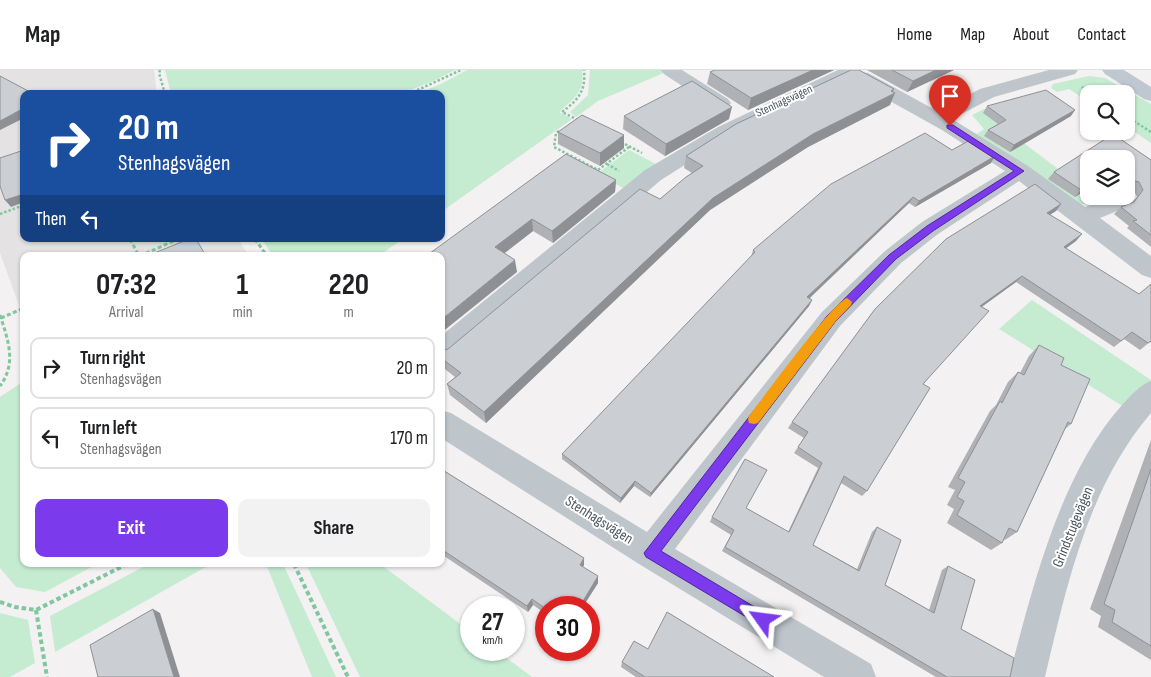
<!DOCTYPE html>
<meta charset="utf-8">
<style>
:root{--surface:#fff;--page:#f2f2f2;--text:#202124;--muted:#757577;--line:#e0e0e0;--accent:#7c3aed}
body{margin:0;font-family:"Sofia Sans Condensed",sans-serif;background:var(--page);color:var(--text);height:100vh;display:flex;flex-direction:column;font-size:19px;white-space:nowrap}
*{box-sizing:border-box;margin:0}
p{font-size:16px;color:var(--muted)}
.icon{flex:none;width:28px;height:28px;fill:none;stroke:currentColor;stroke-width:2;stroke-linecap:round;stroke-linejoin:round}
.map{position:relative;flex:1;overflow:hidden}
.side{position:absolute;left:20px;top:182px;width:425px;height:315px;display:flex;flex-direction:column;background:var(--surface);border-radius:10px;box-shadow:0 1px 4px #0004}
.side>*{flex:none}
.hud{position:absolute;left:20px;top:20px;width:425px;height:152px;border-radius:10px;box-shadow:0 1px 4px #0004;background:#1a4fa0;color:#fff;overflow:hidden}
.fabs{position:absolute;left:1080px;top:15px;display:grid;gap:10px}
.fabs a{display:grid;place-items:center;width:55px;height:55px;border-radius:10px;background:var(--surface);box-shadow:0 1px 4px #0004;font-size:25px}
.speed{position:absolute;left:460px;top:526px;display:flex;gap:10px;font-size:25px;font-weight:700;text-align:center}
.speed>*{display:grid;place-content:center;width:65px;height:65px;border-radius:50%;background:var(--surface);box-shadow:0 1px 4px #0004;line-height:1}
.speed small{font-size:12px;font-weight:400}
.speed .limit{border:8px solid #d22;background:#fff;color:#111}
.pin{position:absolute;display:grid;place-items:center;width:42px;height:42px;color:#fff;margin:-51px -21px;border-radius:50% 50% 50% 0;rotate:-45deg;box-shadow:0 0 5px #0007}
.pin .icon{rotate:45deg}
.me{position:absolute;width:55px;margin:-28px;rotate:301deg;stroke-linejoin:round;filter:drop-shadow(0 0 4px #0008)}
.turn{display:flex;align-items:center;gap:18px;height:105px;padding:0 15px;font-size:22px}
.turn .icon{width:65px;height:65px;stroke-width:2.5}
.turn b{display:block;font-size:35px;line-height:42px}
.then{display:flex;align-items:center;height:48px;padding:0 15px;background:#0003;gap:10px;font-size:19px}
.eta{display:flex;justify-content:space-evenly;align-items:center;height:85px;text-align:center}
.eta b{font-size:30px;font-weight:700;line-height:35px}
.action{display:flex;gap:10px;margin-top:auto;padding:10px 15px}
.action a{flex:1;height:58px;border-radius:10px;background:var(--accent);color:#fff;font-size:20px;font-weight:700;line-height:58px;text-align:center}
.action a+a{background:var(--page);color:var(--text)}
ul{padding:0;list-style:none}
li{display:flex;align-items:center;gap:15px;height:62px;margin:0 10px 8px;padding:0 5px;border:2px solid var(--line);border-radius:10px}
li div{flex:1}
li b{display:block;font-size:19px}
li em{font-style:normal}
header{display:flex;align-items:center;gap:30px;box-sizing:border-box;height:70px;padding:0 25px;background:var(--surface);border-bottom:1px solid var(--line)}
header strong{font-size:24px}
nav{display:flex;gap:28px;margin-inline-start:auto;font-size:18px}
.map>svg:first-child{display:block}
.education{fill:#e4e2e2}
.green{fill:#c5ebd1}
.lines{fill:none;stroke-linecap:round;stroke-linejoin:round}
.path-far2{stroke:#80c69f;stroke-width:2.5;stroke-dasharray:2.5 2;stroke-linecap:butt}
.path-far1{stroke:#80c69f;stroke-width:3;stroke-dasharray:4 2.5;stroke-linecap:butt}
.path{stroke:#80c69f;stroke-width:4;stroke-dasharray:4.5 3;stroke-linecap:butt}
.minor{fill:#bec6cc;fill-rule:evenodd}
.secondary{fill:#bfc8d0;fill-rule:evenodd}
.wall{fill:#afb1b5}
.shaded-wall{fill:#8e9094}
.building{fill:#cbced3;stroke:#8e9094}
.route{fill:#7c3aed;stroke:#51269a}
.slow{fill:#f59e0b}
.labels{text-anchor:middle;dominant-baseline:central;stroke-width:4;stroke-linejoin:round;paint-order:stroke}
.far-street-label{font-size:12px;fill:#4b555d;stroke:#fff}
.street-label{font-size:15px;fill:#4b555d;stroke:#fff}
</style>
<header>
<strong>Map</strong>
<nav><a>Home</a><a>Map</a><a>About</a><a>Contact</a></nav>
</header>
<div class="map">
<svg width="1151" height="607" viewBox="0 0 1151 607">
<rect width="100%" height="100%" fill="#f3f1f1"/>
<!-- education -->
<path class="education" d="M 0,0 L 154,0 L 157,24 L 24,24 L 24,169 L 238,169 L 249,186 L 24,186 L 24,249 L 0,183 Z"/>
<!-- green -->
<path class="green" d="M 165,0 L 455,0 L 431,12 L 400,24 L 171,24 Z
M 467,0 L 582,0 C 585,21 574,29 559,42 L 572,49 L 441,142 L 441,24 L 417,24 L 443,13 Z
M 590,0 L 663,0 L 666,2 L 598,31 L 576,47 L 570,42 L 588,25 Z
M 1089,6 L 1105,8 L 1151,34 L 1151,73 L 1126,56 L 1126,24 L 1089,24 L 1089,32 L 1069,19 L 1057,22 L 1051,18 L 1053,14 Z
M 988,37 L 984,43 L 1082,117 L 1089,116 L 1089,126 L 1111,126 L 1109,130 L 1091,135 L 1071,132 L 974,66 L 984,59 L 972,45 Z
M 629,80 L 658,95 L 627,120 L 597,104 Z
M 262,169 L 403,169 L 378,186 L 273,186 Z
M 1032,230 L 1151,310 L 1151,311 L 1124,337 L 999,259 Z
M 24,311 L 24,494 L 97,494 L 45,522 L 16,517 L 0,498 L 0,327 Z
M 149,494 L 211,494 L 55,582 L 50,546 Z
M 266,494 L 283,494 L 336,607 L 312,607 Z
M 306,494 L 380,494 L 471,562 L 471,580 L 496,580 L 532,607 L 360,607 Z
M 0,543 L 28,550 L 35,593 L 10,607 L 0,607 Z"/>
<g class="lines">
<!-- path-far2 -->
<path class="path-far2" d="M 160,0 L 159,3 L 165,24
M 1082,17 L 1092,24
M 409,24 L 461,0
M 1126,46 L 1151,62
M 578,50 L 562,42 C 578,30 586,21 584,0
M 559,61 L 556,63 L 554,77 L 598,100 L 629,77
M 621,72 L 642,83
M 607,94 L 619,101
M 0,144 L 24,135"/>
<!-- path-far1 -->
<path class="path-far1" d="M 130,169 L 139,186
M 255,169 L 267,186
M 140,186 L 178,169
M 0,245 C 8,270 17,293 0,316
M 1,248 L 24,238"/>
<!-- path -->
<path class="path" d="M 294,494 L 348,607
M 0,532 L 15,537 L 36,540 L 127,494
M 36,540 L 47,607"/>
<!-- minor -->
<path class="minor" d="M 661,0 L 682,0 L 728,29 L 731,33 L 728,37 L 721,39 L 714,37 L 664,4 Z
M 838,0 L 859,0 L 860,2 L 868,3 L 937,41 L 980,19 L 1049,0 L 1078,0 L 1075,4 L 994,27 L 952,49 L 1028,96 L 1085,137 L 1112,126 L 1126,126 L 1126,119 L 1132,121 L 1135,126 L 1127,137 L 1100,148 L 1151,186 L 1151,208 L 1142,205 L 1019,111 L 938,164 L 901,193 L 840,256 L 675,479 L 871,594 L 876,607 L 824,607 L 639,494 L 441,368 L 441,340 L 451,343 L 647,462 L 822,242 L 885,181 L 922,152 L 1005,101 L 942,60 L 854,11 L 852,7 L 732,65 L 661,110 L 450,289 L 441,292 L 441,266 L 645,100 L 718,57 Z
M 1151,311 L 1151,343 C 1088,417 1067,514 1045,607 L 1009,607 C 1032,519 1060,404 1122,335 C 1132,325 1138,316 1151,311 Z"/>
<!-- secondary -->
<path class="secondary" d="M 1102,0 L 1124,0 L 1151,17 L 1151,31 L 1144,29 L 1105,4 Z"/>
</g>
<!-- wall -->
<path class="wall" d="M 834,0 L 748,40 L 707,14 L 710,2 Z
M 867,0 L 954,0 L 907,22 Z
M 893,21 L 890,35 L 808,77 L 710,140 L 486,353 L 450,325 L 447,314 L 455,307 L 441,296 L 441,281 L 448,279 L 660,129 L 692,103 L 684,98 L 686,86 Z
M 987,36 L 1071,46 L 1010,82 L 984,66 L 988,60 L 998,54 L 983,43 Z
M 624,46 L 729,49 L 665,86 L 623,59 Z
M 558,62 L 624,78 L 600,96 L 558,74 Z
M 1113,64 L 1151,90 L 1151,177 L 1127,158 L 1129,156 L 1114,144 L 1121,137 L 1132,132 L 1137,127 L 1133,119 L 1129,118 L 1126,122 L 1126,89 L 1089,89 L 1089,125 L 1084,121 L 1075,127 L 1048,109 L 1054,102 Z
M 952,80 L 991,93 L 915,137 L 909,133 L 810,228 L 812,230 L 809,236 L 650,427 L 634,416 L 620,433 L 562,389 L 562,384 L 751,187 L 753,180 Z
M 616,110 L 615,122 L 553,173 L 533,161 L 504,183 L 517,202 L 441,186 Z
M 1090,126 L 1107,126 L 1096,131 Z
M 1061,134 L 1056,141 L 1050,144 L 1076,171 L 1066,178 L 1151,271 L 1140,280 L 1124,269 L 1114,277 L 1016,212 L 982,237 L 923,315 L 867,421 L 862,426 L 841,413 L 813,475 L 857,499 L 872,462 L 877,457 L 885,515 L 929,540 L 942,500 L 948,496 L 961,559 L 1010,607 L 936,607 L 722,481 L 731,465 L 710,452 L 712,447 L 746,438 L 788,462 L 818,398 L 794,383 L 804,368 L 788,358 L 792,352 Z
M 1039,275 L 1061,295 L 1071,354 L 1065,359 L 1017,462 L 1005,470 L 1004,469 L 1002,473 L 991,480 L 947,453 L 954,439 L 947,435 L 955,420 L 948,417 L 990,341 L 996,335 L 1008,312 L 1018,302 L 1020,303 L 1029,286 Z
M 1151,370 L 1151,590 L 1098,557 L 1101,546 L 1090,539 Z
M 441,399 L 584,488 L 584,495 L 583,497 L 598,513 L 582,538 L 546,538 L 546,544 L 533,535 L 528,542 L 441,484 Z
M 648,579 L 774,607 L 636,607 L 621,597 L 622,592 Z"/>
<!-- shaded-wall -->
<path class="shaded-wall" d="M 813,0 L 834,0 L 748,40 L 751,28 Z
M 936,0 L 954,0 L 907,22 L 913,11 Z
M 894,19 L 891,25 L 895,23 L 890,35 L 808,77 L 710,140 L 486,353 L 484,342 L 713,128 L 813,64 Z
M 732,37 L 729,49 L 665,86 L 666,74 Z
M 24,38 L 24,48 L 0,60 L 0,51 Z
M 1075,40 L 1071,46 L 1010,82 L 1014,75 Z
M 624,65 L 624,78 L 600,96 L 600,83 Z
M 995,86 L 991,93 L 915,137 L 919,131 Z
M 616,110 L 615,122 L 553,173 L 552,161 Z
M 1089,115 L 1084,121 L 1075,127 L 1081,120 Z
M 24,124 L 24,132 L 11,137 L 5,130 Z
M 1100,126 L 1107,126 L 1096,131 Z
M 913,127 L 909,133 L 804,233 L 807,227 Z
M 1061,134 L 1056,141 L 1042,150 L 1047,143 Z
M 532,149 L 533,161 L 497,189 L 495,177 Z
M 1082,164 L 1076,171 L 1058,184 L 1064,177 Z
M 515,190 L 517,202 L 441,263 L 441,250 Z
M 1022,206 L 1016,212 L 974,242 L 980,236 Z
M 812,230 L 809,236 L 650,427 L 651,423 Z
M 635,411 L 634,416 L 620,433 L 621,428 Z
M 584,488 L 584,495 L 580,501 L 580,495 Z
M 598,506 L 598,513 L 582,538 L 579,538 Z
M 532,529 L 533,535 L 528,542 L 527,536 Z
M 153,539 L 160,543 L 180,607 L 174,607 Z"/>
<!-- building -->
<path class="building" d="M 715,0 L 813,0 L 751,28 L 710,2 Z
M 851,0 L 859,0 L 894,19 L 891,21 L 895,23 L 813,64 L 713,128 L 484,342 L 447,314 L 461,303 L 441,288 L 441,281 L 448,279 L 640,119 L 660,129 L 686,107 L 703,96 L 686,86 L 736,54 Z
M 892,0 L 936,0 L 913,11 Z
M 0,6 L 34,24 L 24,24 L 24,38 L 0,51 Z
M 692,11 L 732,37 L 666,74 L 624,46 Z
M 1046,20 L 1075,40 L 1014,75 L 988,60 L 1006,50 L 987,36 Z
M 582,45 L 624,65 L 600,83 L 558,62 Z
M 925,63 L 952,80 L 970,70 L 995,86 L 919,131 L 913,127 L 807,227 L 812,230 L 651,423 L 635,411 L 621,428 L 562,384 L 755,182 L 753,180 L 831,114 Z
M 1113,64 L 1151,90 L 1151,165 L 1133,151 L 1137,150 L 1121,137 L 1134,132 L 1143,120 L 1139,112 L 1131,110 L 1130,117 L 1126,117 L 1126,89 L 1089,89 L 1089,115 L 1081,120 L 1054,102 Z
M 24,80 L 24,124 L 5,130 L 0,116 L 0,88 Z
M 566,84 L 616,110 L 552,161 L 532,149 L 495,177 L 515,190 L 441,250 L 441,186 L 426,186 Z
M 1035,114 L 1061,134 L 1047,143 L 1082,164 L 1064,177 L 1139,224 L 1151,214 L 1151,271 L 1148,273 L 1132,262 L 1121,271 L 1022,206 L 980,236 L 989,241 L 923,314 L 930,318 L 867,421 L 844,406 L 813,475 L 859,501 L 877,457 L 901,470 L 885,515 L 934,543 L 948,496 L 975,510 L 961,559 L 1014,588 L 1010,607 L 947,607 L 725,477 L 734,460 L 712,447 L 745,389 L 767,400 L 746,438 L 789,462 L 822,393 L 798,377 L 808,362 L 792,352 L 875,239 L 946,169 Z
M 189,169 L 196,169 L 206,186 L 147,186 Z
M 1039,275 L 1064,288 L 1061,295 L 1090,309 L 1071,354 L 1068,352 L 1017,462 L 1009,458 L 1002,473 L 957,445 L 964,431 L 957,427 L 965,412 L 958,408 L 1000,331 L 1002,333 L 1018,302 L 1024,305 Z
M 441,399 L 584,488 L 580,495 L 598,506 L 579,538 L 558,538 L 555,536 L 553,538 L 546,538 L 546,539 L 532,529 L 527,536 L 441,479 Z
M 1151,399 L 1151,576 L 1112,552 L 1115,540 L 1104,534 Z
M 153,539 L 174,607 L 98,607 L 90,575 Z
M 667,542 L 774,607 L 645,607 L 622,592 L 634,571 L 648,579 Z"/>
<!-- route -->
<path class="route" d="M 947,55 L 953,55 L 1024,101 L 933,161 L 896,189 L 835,252 L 661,481 L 768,545 L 770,550 L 768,555 L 763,557 L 646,487 L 644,483 L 827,246 L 889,185 L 927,156 L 1014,101 L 947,58 Z"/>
<!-- slow -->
<path class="slow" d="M 847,228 L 852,232 L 851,235 L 835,252 L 758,353 L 754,354 L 749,353 L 748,349 L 749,346 C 764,327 832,233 847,228 Z"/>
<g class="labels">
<!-- far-street labels -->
<g class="far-street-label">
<text transform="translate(784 31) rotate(-25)">Stenhagsvägen</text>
</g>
<!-- street labels -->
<g class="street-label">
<text transform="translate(599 450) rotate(32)">Stenhagsvägen</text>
<text transform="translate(1073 457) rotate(-68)">Grindstugevägen</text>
</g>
</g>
</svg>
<div class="fabs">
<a><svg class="icon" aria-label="search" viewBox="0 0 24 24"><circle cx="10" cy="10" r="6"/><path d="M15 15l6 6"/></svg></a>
<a><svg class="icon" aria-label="layers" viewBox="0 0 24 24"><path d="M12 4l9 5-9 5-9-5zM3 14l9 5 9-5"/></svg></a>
</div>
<div class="speed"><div>27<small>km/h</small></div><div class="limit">30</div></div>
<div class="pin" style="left:950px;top:56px;background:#d93025"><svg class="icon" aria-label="arrive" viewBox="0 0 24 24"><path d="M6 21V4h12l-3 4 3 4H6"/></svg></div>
<svg class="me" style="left:763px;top:550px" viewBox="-20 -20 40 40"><path d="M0-17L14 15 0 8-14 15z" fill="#7c3aed" stroke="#fff" stroke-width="4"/></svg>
<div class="hud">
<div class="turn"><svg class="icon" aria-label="right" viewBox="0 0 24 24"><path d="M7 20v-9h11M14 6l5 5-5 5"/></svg><div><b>20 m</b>Stenhagsvägen</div></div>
<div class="then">Then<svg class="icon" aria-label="left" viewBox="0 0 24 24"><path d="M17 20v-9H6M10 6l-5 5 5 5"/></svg></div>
</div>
<section class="side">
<div class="eta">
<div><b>07:32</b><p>Arrival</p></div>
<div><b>1</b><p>min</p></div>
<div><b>220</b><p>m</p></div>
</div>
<ul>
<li><svg class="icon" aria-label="right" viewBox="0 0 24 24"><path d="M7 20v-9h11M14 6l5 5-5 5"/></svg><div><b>Turn right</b><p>Stenhagsvägen</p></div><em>20 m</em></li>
<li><svg class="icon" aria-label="left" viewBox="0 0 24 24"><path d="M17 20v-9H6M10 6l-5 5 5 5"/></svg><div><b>Turn left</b><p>Stenhagsvägen</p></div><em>170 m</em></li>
</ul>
<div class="action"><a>Exit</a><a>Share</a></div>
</section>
</div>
